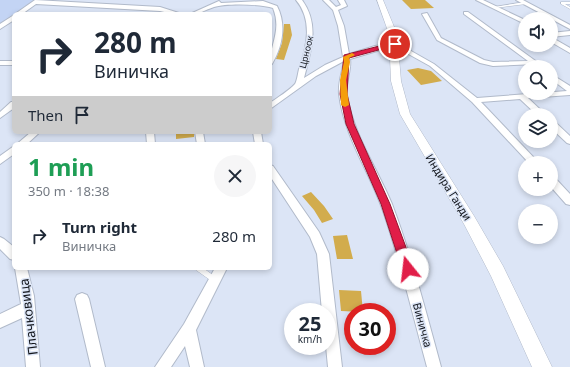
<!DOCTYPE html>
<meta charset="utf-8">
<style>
:root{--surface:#fff;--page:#f6f6f7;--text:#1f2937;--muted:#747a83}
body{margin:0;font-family:"Noto Sans",sans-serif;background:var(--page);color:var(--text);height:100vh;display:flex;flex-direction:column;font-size:15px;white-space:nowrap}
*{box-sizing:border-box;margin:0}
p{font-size:13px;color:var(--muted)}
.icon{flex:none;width:22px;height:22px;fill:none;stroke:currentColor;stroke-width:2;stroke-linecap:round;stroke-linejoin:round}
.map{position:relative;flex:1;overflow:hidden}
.panel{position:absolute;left:12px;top:142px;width:260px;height:128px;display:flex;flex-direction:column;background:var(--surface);border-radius:6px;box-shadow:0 2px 6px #0003}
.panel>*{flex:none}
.top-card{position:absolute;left:12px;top:12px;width:260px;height:122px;border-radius:6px;box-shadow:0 2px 6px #0003;background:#fff;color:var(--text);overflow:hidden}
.buttons{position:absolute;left:518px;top:12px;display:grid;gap:8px}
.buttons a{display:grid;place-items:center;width:40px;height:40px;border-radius:50%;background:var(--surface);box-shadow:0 2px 6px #0003;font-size:20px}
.speed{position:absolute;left:284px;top:303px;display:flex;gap:8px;font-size:20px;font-weight:700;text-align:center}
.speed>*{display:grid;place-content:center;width:52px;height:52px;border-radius:50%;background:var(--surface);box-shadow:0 2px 6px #0003;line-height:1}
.speed small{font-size:10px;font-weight:400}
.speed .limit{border:6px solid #d22;background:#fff;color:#111}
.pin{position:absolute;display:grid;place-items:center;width:34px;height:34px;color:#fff;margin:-17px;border:2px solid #fff;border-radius:50%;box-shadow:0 1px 4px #0007}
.me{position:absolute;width:44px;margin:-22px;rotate:344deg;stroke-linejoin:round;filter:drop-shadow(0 0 3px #0008)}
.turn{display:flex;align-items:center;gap:14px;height:84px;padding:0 16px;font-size:18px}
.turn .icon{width:52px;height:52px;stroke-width:2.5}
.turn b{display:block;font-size:28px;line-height:34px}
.then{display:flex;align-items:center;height:38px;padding:0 16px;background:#0003;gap:8px;font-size:15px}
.round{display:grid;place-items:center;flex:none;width:42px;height:42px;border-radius:21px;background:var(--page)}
.headline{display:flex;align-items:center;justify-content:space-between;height:68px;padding:0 16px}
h1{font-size:24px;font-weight:700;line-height:30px;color:#1e9e55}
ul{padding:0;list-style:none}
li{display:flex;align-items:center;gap:12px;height:52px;padding:0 16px}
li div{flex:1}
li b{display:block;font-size:15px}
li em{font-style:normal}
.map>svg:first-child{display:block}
.green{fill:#c3d4f4}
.building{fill:#d2ac4d}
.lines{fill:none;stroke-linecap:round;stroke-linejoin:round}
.service-casing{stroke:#b1baca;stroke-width:1}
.minor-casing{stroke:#b1baca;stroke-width:2}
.tertiary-casing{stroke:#b1baca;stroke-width:1}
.service{fill:#fff;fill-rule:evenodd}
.minor{fill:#fff;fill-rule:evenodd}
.tertiary{fill:#fff;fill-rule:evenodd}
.route{fill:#e11d48;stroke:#92132f}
.slow{fill:#f59e0b}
.labels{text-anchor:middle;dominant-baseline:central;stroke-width:3;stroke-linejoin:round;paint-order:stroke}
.far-street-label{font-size:9px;fill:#13161c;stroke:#dce5f6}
.street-label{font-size:11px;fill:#13161c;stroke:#dce5f6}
.near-street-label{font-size:13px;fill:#13161c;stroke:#dce5f6}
</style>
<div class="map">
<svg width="570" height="367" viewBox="0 0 570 367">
<rect width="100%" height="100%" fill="#dce5f6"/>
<!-- green -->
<path class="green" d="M 0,0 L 35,0 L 0,25 Z"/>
<!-- building -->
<path class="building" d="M 402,0 L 425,0 L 434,8 L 411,9 Z
M 284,24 L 290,24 L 292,35 L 284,60 L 276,59 L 282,43 Z
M 418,68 L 431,71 L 442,81 L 421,85 L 407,70 Z
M 176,132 L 194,132 L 194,137 L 176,139 Z
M 311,192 L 324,206 L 333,219 L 322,223 L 314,210 L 302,196 Z
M 347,235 L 353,259 L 337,259 L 333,236 Z
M 339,290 L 361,291 L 363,312 L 341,311 Z"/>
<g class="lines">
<!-- service casing -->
<g class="service-casing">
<path id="service" d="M 525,2 L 526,4 L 495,8 L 494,7 Z
M 561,2 L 570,2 L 570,4 L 565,4 L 570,7 L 570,9 L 561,4 Z
M 195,268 L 203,268 L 217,278 L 218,280 L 217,282 L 215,283 L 213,282 L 196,270 Z"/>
</g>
<!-- minor casing -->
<g class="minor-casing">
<path id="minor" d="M 35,0 L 160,7 L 182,14 L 173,14 L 160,11 L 36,4 L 22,14 L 15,14 Z
M 296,0 L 302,0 C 320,24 311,51 304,78 L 325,65 L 343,57 L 338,26 L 333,10 L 323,0 L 329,0 L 336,7 L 341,5 L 338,0 L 344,0 L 347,6 L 338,10 L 344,26 L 349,54 L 375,46 L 397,43 L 434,64 L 477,98 L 567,91 L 551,79 L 551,74 L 570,86 L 570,95 L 528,98 L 546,115 L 537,115 L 520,99 L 481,102 L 539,163 L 529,163 L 472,102 L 430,66 L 394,46 L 350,59 C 352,70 345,82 347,95 C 353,134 377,168 392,204 C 412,257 426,312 441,367 L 427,367 C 413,316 401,264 384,214 C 371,174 344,137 339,94 C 338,83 342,72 344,61 L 316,76 L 270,109 L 270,103 C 277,98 290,90 295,84 C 297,81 298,73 299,69 C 307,47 313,20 296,0 Z
M 476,0 L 483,0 L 525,20 L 525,24 Z
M 516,0 L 523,0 L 570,25 L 570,29 Z
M 219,1 L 221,3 L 263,1 L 277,6 C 287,25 282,47 272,64 L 270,65 C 270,43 282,31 273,8 C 261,4 226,3 214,7 C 205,10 200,14 190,14 Z
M 464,12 L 468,12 L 537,62 L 537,64 L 493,66 L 480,63 L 437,40 L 422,14 L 427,13 L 441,38 L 484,60 L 493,62 L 528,61 L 464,14 Z
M 14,15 L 14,20 L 0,29 L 0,24 Z
M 570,31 L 570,35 L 551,37 L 551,33 Z
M 551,37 L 570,48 L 570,53 L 551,42 Z
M 0,61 L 14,61 L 14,65 L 0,65 Z
M 11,102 L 14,102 L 14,108 L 0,118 L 0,112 Z
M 551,120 L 554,121 L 570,136 L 570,144 L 567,143 L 551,128 Z
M 31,132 L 40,132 L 27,144 L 17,144 Z
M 146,132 L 154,132 L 155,144 L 147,144 Z
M 195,132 L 203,132 L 205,144 L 197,144 Z
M 253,132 L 261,132 L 263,144 L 255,144 Z
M 14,146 L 14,154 L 0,164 L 0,156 Z
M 270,165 L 273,166 L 319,232 L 329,254 L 342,367 L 328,367 L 326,346 L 327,346 L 327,312 L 322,312 L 317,254 L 310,237 L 270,176 Z
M 551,177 L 555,178 L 570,194 L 570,205 L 566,204 L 551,187 Z
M 0,237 L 4,239 L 14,247 L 14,260 L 10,259 L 0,249 Z
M 15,268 L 27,268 L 34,296 L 40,367 L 26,367 L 22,318 L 0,328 L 0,314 L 21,304 Z
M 215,268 L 227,268 L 196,330 L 204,367 L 190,367 L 185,346 L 171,367 L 155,367 L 184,324 Z
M 82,293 L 87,295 L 89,299 L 105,367 L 91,367 L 75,299 L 77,295 Z"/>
</g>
<!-- tertiary casing -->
<g class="tertiary-casing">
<path id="tertiary" d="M 377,0 L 383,0 L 397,34 L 401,81 L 410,114 L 474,216 L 503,266 L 552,367 L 532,367 L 491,276 L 464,224 L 400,114 L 391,81 L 389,34 Z"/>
</g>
<!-- service -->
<use href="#service" class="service"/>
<!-- minor -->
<use href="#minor" class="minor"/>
<!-- tertiary -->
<use href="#tertiary" class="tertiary"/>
</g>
<!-- route -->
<path class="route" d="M 395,42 L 397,45 L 349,58 L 347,94 L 354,124 L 390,204 L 414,269 L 412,272 L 408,274 L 404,272 L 402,269 L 381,204 L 346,124 L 340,94 L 344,55 Z"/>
<!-- slow -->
<path class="slow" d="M 352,53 L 355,55 L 349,58 L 350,62 L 346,80 L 349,105 L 345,107 L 341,105 L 340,80 L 344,62 L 343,57 Z"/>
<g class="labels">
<!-- far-street labels -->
<g class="far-street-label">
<text transform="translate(306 52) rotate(-76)">Црноок</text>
</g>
<!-- street labels -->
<g class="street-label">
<text transform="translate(449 187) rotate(58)">Индира Ганди</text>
<text transform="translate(423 325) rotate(75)">Виничка</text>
</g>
<!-- near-street labels -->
<g class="near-street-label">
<text transform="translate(28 317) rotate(-97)">Плачковица</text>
</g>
</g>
</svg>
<div class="buttons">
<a><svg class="icon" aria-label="sound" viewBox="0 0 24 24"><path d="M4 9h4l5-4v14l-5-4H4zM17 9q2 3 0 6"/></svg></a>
<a><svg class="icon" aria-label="search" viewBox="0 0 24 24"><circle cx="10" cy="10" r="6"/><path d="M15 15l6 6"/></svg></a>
<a><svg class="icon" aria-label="layers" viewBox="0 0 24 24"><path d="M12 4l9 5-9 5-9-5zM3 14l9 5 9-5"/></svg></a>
<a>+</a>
<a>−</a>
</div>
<div class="speed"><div>25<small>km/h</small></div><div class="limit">30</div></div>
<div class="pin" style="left:395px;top:44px;background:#d93025"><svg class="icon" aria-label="arrive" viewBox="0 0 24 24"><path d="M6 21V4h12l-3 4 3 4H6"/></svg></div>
<svg class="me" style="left:408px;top:269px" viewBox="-20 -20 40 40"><circle r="19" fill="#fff"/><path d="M0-13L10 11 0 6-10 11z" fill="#e11d48"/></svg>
<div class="top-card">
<div class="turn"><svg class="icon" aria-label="right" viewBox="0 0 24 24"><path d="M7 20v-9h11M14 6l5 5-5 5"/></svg><div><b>280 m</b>Виничка</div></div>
<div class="then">Then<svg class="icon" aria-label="arrive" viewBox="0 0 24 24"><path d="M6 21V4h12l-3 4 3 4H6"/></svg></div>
</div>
<section class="panel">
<div class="headline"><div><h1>1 min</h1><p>350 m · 18:38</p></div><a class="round"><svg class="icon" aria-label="close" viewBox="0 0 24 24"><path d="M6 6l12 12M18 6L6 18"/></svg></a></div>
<ul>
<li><svg class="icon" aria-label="right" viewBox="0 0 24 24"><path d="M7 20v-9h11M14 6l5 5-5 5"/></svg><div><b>Turn right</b><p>Виничка</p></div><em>280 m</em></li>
</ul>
</section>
</div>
